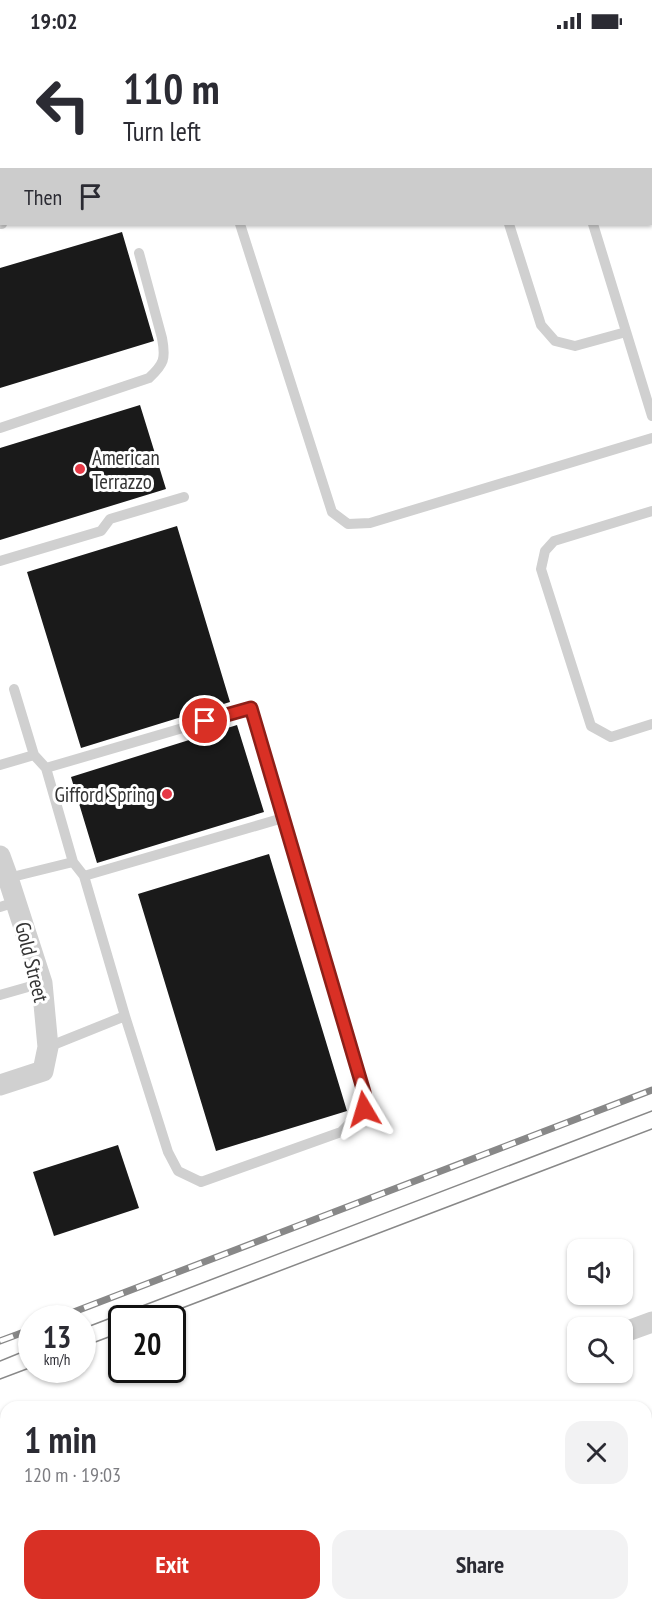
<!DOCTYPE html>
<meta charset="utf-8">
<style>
:root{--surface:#fff;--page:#f2f2f3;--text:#2b2b33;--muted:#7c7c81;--accent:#d93025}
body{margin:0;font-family:"PT Sans Narrow",sans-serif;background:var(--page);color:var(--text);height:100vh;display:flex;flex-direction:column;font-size:22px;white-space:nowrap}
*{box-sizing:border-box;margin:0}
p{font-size:20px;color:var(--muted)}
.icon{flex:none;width:33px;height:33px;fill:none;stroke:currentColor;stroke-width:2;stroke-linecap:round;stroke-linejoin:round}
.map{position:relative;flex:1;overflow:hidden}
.details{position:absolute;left:0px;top:1359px;width:652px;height:210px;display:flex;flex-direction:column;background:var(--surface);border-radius:18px 18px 0 0;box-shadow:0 2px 4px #0004}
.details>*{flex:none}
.hud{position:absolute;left:0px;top:0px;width:652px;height:183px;box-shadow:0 2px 4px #0004;background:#fff;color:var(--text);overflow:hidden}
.fabs{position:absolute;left:567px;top:1197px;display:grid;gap:12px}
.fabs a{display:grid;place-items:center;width:66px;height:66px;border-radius:12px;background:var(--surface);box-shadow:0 2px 4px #0004;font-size:30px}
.speed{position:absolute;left:18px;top:1263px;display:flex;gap:12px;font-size:30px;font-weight:700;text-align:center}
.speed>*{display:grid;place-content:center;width:78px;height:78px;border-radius:50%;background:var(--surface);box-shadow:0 2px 4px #0004;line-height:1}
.speed small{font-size:15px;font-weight:400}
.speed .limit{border:3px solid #111;border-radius:9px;background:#fff;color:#111}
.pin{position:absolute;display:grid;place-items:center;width:51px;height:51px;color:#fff;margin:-26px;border:3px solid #fff;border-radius:50%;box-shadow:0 2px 6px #0007}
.me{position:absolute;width:66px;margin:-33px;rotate:353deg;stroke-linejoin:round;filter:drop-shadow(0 0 4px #0008)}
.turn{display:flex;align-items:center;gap:21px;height:126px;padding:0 24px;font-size:27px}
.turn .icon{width:78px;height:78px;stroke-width:2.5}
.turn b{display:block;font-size:42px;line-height:51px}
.then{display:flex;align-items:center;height:57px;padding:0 24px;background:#0003;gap:12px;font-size:22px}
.round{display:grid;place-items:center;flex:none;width:63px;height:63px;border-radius:18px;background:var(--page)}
.head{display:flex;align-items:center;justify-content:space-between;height:102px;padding:0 24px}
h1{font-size:36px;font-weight:700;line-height:45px}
.primary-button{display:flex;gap:12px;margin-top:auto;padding:12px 24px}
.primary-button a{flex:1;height:69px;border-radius:18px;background:var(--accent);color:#fff;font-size:24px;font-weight:700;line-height:69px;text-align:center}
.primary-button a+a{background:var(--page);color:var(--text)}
.status{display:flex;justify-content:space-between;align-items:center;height:42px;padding:0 30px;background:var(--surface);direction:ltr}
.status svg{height:16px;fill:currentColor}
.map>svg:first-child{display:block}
.building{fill:#1a1a1a}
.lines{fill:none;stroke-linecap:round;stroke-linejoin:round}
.lane{stroke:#d0d0d0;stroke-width:10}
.street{stroke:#d0d0d0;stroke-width:21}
.tram{stroke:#888;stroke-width:1.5}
.rail-casing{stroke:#888;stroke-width:7}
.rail{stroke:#fff;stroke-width:4.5;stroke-dasharray:14;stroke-linecap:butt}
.route-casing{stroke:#8d1f18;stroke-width:15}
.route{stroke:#d93025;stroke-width:10}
.poi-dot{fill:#e63946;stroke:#fff;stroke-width:2}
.labels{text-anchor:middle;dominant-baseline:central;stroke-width:6;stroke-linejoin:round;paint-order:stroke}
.poi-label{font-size:21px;fill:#333;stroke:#fff;text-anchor:start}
.street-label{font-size:21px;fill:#333;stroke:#fff}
</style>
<div class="status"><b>19:02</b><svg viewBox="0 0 49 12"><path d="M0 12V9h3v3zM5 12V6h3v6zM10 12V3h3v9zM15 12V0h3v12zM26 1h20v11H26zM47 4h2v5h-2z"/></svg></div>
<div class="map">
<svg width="652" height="1569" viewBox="0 0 652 1569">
<rect width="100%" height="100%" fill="#fff"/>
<!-- building -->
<path class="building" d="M 122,190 L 154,299 L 0,346 L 0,226 Z
M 140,363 L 166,447 L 0,498 L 0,406 Z
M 177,484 L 230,660 L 81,706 L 27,530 Z
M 237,683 L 264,770 L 97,821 L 71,735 Z
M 269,812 L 347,1069 L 216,1109 L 138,852 Z
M 118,1103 L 139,1166 L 54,1194 L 33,1130 Z
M 371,1563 L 479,1563 L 481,1569 L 352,1569 Z"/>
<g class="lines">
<!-- lane -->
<path class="lane" d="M 146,0 L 147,2
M 537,0 L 538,2
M 318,2 L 323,0
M 615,2 L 618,0
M 651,135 L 652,135
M 0,182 L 2,182
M 240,182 L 332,470 L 348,482 L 370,481 L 652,396
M 509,182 L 541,283 L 555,299 L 575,304 L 626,290
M 593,182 L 652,374
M 0,386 L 149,336 C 164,322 166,317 162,296 L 139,211
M 652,469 L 554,499 L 545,509 L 541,527 L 591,684 L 611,695 L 652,682
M 0,519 L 101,489 L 110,477 L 184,455
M 14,647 L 34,713
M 0,723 L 34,713 L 46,726 L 251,666 L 364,1050 L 364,1067 L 341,1090 L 201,1140 L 178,1129 L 168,1110 L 125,974 L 48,1005
M 46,726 L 73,820 L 84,834
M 8,836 L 73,820
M 0,865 L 16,860
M 0,953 L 42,941
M 125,974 L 84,834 L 283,776"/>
<!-- street -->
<path class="street" d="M 0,814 L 8,836 L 42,941 L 48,1005 L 43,1029 L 0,1043
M 622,1291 L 652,1280"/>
<!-- tram -->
<path class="tram" d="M 156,1276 L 652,1087
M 82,1287 L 652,1069
M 82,1305 L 122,1290
M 0,1319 L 32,1306
M 0,1337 L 32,1325"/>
<!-- rail casing -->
<g class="rail-casing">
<path id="rail" d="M 58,1276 L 652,1048
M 0,1299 L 32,1287"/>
</g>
<!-- rail -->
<use href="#rail" class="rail"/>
</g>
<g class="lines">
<!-- route casing -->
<g class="route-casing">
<path id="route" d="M 205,679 L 251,666 L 364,1050 L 364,1067"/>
</g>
<!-- route -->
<use href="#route" class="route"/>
</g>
<!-- markers -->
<g class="poi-dot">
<circle cx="80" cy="427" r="6"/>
<circle cx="167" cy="752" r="6"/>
</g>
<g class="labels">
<!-- poi labels -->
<g class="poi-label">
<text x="92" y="415">American<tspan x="92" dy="24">Terrazzo</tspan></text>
<text x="155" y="752" text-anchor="end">Gifford Spring</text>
</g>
<!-- street labels -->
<g class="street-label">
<text transform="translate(32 920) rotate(76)">Gold Street</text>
</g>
</g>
</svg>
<div class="fabs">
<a><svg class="icon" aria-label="sound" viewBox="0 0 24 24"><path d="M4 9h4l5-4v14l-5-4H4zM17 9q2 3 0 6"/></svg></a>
<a><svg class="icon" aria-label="search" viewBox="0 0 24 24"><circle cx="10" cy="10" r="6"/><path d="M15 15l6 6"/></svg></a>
</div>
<div class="speed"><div>13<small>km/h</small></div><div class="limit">20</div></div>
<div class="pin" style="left:205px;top:679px;background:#d93025"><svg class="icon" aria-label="arrive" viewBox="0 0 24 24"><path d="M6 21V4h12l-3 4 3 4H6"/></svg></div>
<svg class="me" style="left:364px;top:1067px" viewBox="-20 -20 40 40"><path d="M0-17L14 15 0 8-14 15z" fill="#d93025" stroke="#fff" stroke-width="4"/></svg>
<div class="hud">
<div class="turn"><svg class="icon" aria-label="left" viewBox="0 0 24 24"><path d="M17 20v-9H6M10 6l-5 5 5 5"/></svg><div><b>110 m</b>Turn left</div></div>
<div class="then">Then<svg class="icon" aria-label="arrive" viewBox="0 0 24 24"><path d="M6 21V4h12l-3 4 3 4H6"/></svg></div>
</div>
<section class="details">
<div class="head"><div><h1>1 min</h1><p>120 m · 19:03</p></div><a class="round"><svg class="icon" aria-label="close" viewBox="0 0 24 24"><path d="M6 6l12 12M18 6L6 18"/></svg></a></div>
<div class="primary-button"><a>Exit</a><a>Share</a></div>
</section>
</div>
